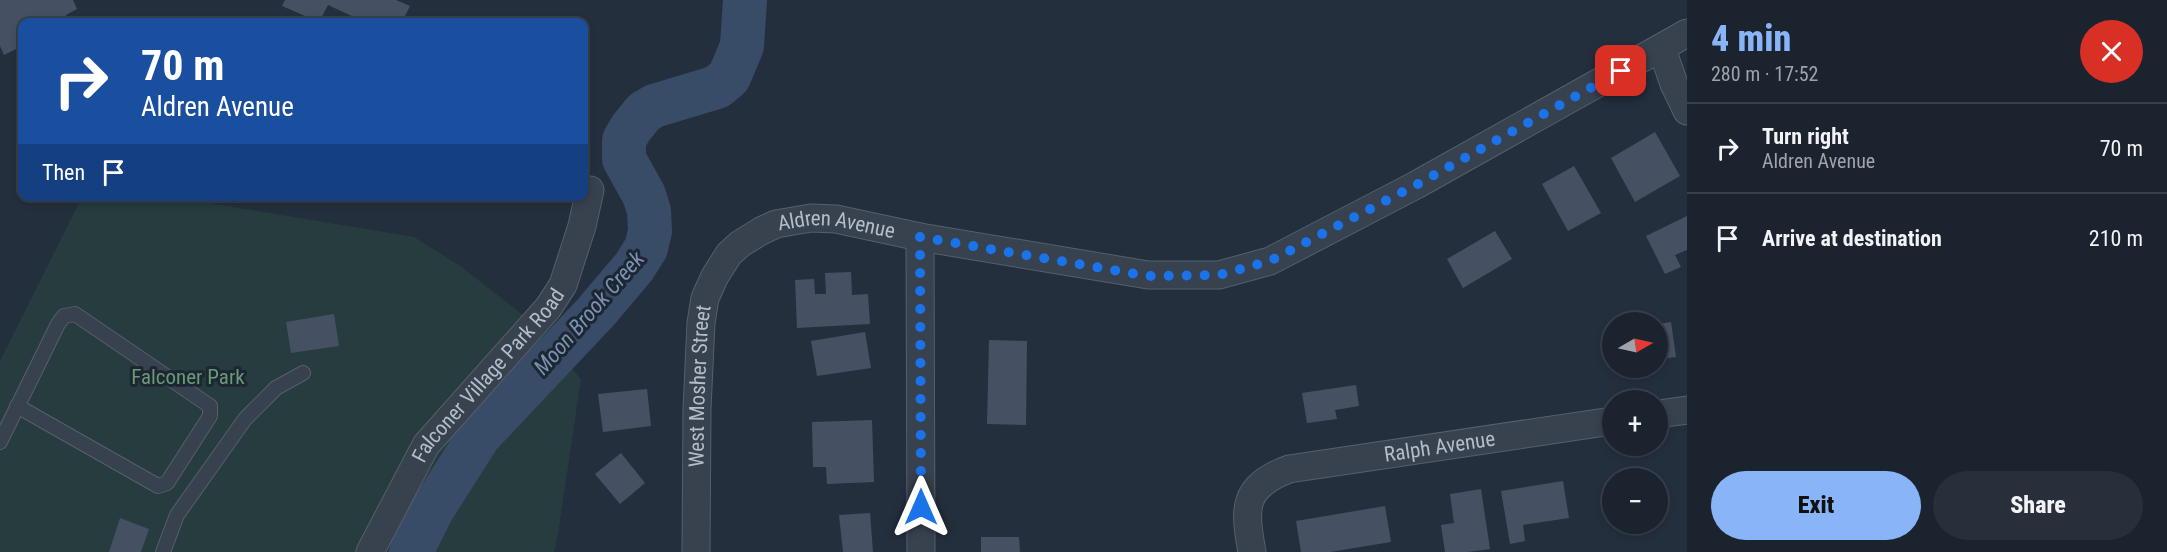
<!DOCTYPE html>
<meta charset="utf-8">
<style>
:root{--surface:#1b232e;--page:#282f3a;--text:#f1f3f6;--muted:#a0a4aa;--line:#39404a;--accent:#8ab4f8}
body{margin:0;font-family:"Roboto Condensed",sans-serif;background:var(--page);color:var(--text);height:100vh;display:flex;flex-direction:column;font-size:22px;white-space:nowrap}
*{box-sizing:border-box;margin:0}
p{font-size:20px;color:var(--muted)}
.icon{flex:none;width:33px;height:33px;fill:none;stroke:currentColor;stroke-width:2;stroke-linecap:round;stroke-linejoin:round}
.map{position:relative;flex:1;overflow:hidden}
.drawer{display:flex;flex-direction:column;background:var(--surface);width:480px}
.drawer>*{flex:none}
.guide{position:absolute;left:18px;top:18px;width:570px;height:183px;border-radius:12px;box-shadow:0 3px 9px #0003,0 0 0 2px var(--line);background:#1a4fa0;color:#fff;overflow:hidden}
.needle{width:39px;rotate:81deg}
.fabs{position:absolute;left:1602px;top:312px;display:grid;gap:12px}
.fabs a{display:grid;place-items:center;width:66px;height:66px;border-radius:50%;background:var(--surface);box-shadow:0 3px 9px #0003,0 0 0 2px var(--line);font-size:30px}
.pin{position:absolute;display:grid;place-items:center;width:51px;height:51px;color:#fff;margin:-26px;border-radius:12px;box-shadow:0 3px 9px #0006}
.me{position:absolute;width:66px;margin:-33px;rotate:0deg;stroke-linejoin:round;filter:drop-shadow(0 0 4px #0008)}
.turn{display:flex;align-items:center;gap:21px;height:126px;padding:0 24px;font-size:27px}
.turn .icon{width:78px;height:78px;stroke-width:2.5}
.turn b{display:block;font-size:42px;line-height:51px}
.then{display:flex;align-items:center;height:57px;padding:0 24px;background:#0003;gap:12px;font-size:22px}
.round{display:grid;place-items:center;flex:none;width:63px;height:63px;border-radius:32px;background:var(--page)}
.head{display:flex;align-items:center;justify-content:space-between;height:102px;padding:0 24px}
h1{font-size:36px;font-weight:800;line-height:45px;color:var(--accent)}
.action{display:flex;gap:12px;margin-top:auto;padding:12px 24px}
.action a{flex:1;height:69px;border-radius:36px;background:var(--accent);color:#111;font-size:24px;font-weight:800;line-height:69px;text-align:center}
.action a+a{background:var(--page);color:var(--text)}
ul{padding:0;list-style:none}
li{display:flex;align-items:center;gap:18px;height:90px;padding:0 24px;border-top:2px solid var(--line)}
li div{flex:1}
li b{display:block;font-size:22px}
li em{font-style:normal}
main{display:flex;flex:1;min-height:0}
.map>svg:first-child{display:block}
.green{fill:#263c3f}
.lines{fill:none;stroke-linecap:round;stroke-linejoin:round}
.river{stroke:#394c67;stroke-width:44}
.building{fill:#455162}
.lane-casing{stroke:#565f6c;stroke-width:16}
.street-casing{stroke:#565f6c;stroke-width:29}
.lane{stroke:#38414e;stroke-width:14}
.street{stroke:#38414e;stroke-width:27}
.route{stroke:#1a73e8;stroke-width:10;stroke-dasharray:0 18}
.labels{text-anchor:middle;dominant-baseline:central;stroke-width:6;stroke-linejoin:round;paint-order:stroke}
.street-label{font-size:21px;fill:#b4bcc9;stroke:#1d2633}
.park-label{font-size:21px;fill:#6b9a76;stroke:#1d2633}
.water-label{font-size:22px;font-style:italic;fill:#7c92b1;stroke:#1d2633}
</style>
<main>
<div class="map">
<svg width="1687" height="552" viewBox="0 0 1687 552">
<rect width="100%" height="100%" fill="#242f3e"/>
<!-- green -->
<path class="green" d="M 90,197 L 173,197 L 414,237 L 459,265 L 523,315 L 581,379 L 558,534 L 554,552 L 0,552 L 0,361 L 78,205 Z"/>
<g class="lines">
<!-- river -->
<path class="river" d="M 411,552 L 432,510 L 479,436 L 596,312 L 634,267 L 646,248 L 650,231 L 649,211 L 644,195 L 624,159 L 624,140 L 631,128 L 644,112 L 654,106 L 717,87 L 729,77 L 742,46 L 745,0"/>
</g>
<!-- building -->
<path class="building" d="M 0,0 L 73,0 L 77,9 L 66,15 L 69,22 L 22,22 L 22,46 L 4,55 L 0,46 Z
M 285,0 L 396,0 L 410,6 L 402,22 L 354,22 L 356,18 L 328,5 L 319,22 L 282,6 Z
M 1655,132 L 1680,176 L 1635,202 L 1611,158 Z
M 1574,166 L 1601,213 L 1568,231 L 1542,184 Z
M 1687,216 L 1687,250 L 1675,255 L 1681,267 L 1665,274 L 1646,236 Z
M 1495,231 L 1512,259 L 1463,288 L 1447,259 Z
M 851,272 L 852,295 L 868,294 L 870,324 L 797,328 L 795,280 L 814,279 L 815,294 L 826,294 L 825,273 Z
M 334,314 L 339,346 L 291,353 L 286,322 Z
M 1671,322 L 1676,357 L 1658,359 L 1658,324 Z
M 865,332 L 871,368 L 817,376 L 811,341 Z
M 989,340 L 1027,341 L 1026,425 L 987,424 Z
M 1356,385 L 1359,406 L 1335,410 L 1337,419 L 1307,423 L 1302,393 Z
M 647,389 L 651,426 L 603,432 L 598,394 Z
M 872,420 L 874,482 L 827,484 L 826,467 L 813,467 L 812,422 Z
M 621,453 L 645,483 L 620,504 L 595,474 Z
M 1563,481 L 1569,518 L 1523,525 L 1525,541 L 1510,544 L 1501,491 Z
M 1481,489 L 1490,549 L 1468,552 L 1445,552 L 1441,525 L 1454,523 L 1450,494 Z
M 1385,506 L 1391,542 L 1330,552 L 1301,552 L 1296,521 Z
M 870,513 L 873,552 L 843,552 L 839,515 Z
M 120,518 L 149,529 L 141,552 L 109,552 Z
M 981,537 L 1019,537 L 1020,552 L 981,552 Z"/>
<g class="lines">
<!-- lane casing -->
<g class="lane-casing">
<path id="lane" d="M 0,442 L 58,324 L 64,316 L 75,314 L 210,406 L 210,416 L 167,483 L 158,486 L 17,406
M 163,552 L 177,515 L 245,419 L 276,388 L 303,373"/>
</g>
<!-- street casing -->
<g class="street-casing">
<g id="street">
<path d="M 1662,49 L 1674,84 L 1687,111"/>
<path d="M 920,237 L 921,552"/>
<path d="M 1658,414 L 1687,410"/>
<path id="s1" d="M 370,552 L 426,445 L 548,308 L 563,285 L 582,226 L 590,190"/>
<path id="s2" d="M 696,552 L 697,409 L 701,323 L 705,298 L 715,276 L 729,254 L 740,244 L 761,231 L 776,224 L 811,218 L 836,219 L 920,237 L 1148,275 L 1219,275 L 1270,261 L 1416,185 L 1687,33"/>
<path id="s3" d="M 1252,552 C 1244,508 1242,487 1289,469 L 1612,421"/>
</g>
</g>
<!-- lane -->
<use href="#lane" class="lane"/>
<!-- street -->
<use href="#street" class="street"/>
</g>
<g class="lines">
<!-- route -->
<path class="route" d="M 921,507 L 920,237 L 1148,276 L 1219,275 L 1270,261 L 1416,185 L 1621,71"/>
</g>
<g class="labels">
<!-- street labels -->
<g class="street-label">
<text stroke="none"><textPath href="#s2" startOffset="422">Aldren Avenue</textPath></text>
<text stroke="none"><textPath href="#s1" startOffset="214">Falconer Village Park Road</textPath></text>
<text stroke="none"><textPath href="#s2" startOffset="166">West Mosher Street</textPath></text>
<text stroke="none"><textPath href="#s3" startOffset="256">Ralph Avenue</textPath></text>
</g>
<!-- park labels -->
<g class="park-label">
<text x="188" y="377">Falconer Park</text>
</g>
<!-- water labels -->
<g class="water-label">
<text transform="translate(589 313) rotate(-49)">Moon Brook Creek</text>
</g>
</g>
</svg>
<div class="fabs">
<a><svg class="needle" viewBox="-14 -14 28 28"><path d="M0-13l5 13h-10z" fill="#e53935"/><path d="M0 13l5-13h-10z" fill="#a0a4aa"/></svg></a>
<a>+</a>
<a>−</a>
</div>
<div class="pin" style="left:1621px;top:71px;background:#d93025"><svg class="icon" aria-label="arrive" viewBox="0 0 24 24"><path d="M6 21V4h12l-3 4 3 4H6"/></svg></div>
<svg class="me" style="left:921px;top:507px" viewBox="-20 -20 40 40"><path d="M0-17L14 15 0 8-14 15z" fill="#1a73e8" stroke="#fff" stroke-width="4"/></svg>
<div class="guide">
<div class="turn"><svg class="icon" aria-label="right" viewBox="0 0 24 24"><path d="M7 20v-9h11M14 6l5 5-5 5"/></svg><div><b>70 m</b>Aldren Avenue</div></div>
<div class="then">Then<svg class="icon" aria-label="arrive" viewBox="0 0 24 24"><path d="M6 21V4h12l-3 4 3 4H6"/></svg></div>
</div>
</div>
<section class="drawer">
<div class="head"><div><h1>4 min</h1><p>280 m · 17:52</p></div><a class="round" style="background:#d93025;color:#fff"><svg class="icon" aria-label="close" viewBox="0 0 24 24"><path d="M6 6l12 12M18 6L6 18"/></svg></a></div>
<ul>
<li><svg class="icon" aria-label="right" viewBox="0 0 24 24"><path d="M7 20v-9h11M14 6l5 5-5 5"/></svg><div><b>Turn right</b><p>Aldren Avenue</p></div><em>70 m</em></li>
<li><svg class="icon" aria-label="arrive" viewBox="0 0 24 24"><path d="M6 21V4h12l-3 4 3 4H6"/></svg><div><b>Arrive at destination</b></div><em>210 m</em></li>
</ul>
<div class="action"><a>Exit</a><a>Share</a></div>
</section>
</main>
